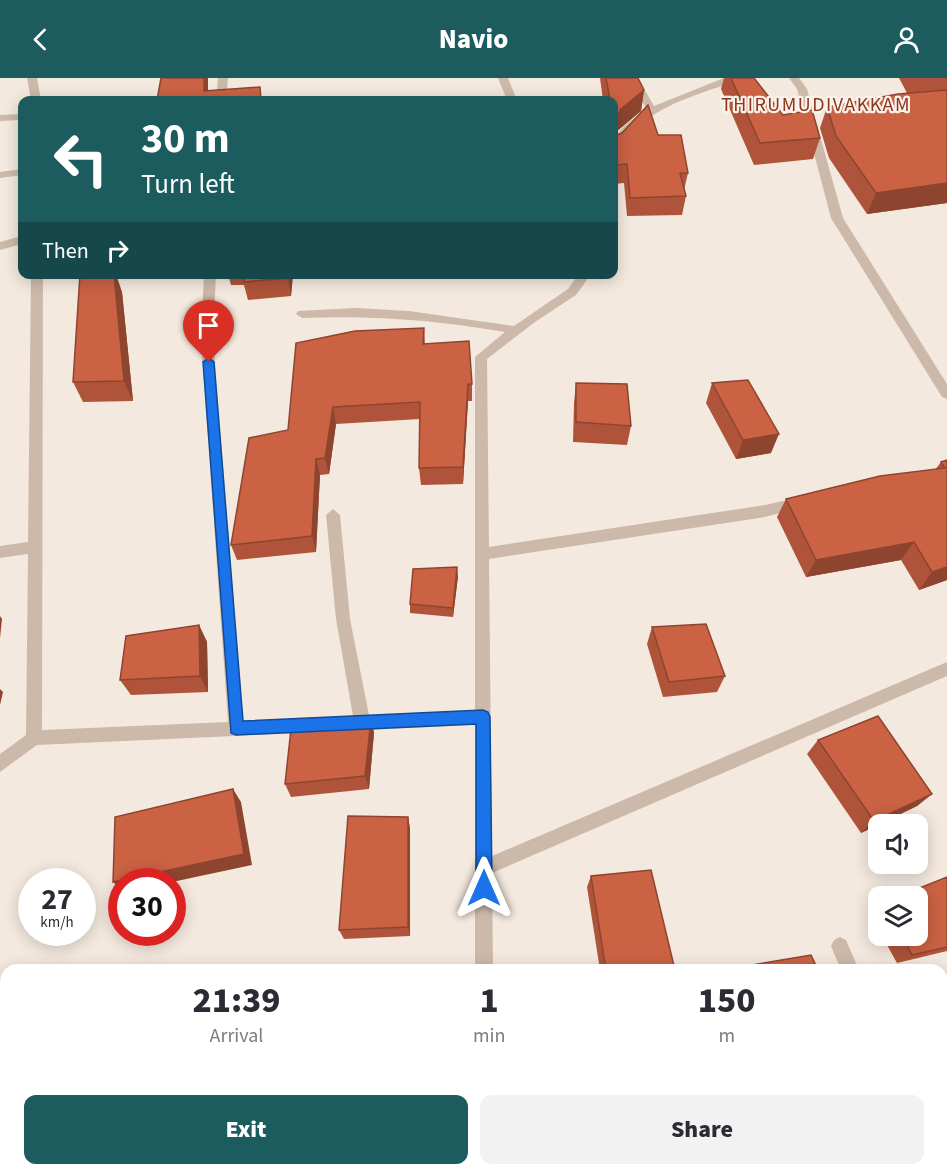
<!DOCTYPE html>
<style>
:root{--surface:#fff;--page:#f2f2f3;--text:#2b2b33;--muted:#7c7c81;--accent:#1c5b5e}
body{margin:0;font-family:"Source Sans 3",sans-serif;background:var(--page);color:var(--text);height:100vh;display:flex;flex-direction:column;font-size:22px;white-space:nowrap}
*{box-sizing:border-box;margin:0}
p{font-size:20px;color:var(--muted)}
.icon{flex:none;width:33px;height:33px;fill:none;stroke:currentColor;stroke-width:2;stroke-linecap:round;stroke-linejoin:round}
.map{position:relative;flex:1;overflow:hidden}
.panel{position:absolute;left:0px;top:886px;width:948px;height:212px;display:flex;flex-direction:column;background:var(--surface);border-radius:18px 18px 0 0;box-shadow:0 3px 15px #0003}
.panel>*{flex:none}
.top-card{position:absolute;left:18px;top:18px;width:600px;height:183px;border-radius:12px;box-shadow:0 3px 15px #0003;background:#1c5b5e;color:#fff;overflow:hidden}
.buttons{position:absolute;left:868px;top:736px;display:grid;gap:12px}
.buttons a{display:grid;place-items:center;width:60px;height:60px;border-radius:12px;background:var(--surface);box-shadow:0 3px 15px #0003;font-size:30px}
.speed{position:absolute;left:18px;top:790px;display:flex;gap:12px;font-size:30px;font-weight:700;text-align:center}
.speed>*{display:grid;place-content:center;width:78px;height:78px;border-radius:50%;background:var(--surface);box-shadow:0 3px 15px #0003;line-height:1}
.speed small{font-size:15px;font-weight:400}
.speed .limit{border:9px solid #d22;background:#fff;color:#111}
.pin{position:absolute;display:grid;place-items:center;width:51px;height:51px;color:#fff;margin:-62px -26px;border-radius:50% 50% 50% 0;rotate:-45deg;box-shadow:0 0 6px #0007}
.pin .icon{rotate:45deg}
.me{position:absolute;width:66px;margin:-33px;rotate:0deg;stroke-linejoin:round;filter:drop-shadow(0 0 4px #0008)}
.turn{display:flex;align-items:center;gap:21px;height:126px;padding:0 24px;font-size:27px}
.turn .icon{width:78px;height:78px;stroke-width:2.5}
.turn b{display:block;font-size:42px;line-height:51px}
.then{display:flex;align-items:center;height:57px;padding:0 24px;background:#0003;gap:12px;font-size:22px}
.eta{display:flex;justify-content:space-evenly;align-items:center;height:102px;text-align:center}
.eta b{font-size:36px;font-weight:800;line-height:42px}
.button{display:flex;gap:12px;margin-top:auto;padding:12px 24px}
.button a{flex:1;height:69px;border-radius:12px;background:var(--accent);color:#fff;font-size:24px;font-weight:800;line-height:69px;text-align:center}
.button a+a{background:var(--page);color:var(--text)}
header{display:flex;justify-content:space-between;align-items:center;height:78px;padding:0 24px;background:var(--accent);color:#fff;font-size:27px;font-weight:800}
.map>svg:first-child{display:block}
.water{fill:#7bb1b2}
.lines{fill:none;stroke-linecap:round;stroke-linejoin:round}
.street{fill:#cdb9a9;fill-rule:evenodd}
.wall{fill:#af543a}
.shaded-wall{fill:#8e4530}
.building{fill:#cb6244;stroke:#8e4530;stroke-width:1.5}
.route{fill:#1a73e8;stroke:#114b97;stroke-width:1.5}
.labels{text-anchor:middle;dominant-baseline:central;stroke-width:4.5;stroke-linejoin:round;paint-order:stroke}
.far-quarter-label{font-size:20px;letter-spacing:1.5px;fill:#8d361e;stroke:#fbf3eb}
</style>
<header><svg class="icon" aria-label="back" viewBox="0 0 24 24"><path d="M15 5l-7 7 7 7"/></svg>Navio<svg class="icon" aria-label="person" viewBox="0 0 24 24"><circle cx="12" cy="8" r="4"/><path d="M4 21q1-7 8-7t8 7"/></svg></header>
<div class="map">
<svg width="947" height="1097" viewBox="0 0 947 1097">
<rect width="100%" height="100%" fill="#f4e9de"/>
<!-- water -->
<path class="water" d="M 249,888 L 251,892 L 117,892 Z
M 6,904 L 6,1092 L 346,1092 L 348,1097 L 0,1097 L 0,905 Z"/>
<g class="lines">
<!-- street -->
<path class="street" d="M 27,0 L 37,0 L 41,22 L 31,22 Z
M 218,0 L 228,0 L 226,22 L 216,22 Z
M 498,0 L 508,0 L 517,22 L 507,22 Z
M 628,0 L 638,0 L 654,28 L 724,0 L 738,0 C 729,7 714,10 704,14 C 667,27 639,40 618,73 L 614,74 C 612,54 630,42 647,32 Z
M 789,0 L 799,0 L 807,11 L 843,140 L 947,306 L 947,321 L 942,319 L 831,140 L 797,11 Z
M 22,36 L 22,42 L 0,43 L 0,37 Z
M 22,91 L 22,97 L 0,100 L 0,94 Z
M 22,158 L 22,166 L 0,172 L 0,164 Z
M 31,196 L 43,196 L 42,652 L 228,644 L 201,261 L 204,196 L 216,196 L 213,261 L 243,643 L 353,638 L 336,541 L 326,437 L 333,431 L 340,437 L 350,541 L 369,637 L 475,632 L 475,279 L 505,254 C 438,242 371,237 302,240 L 296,236 L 298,233 L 356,230 L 409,233 L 514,248 L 568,211 L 579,196 L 591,196 L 576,217 L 535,244 L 487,281 L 489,469 L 765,427 L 801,419 L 808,424 L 806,428 L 765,439 L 489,481 L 492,778 L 947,584 L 947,598 L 492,795 L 493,892 L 475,892 L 475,647 L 37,667 L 0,694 L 0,676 L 26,657 L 28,476 L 0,480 L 0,468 L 28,464 Z
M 840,859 L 846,862 L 859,892 L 841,892 L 831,868 L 834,862 Z
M 475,1092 L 495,1092 L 495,1097 L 475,1097 Z
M 922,1092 L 942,1092 L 944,1097 L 924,1097 Z"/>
</g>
<!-- wall -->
<path class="wall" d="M 600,0 L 638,0 L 644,12 L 641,33 L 617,53 L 616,57 L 658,57 L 688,95 L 684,112 L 686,118 L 682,137 L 627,138 L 624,105 L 614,106 L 614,22 L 603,22 Z
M 724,0 L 754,0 L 783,37 L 820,60 L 813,81 L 754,87 L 721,11 Z
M 899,0 L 947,0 L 947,125 L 867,136 L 829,80 L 820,50 L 827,29 L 907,15 Z
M 228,196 L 293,196 L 291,218 L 248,222 L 244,207 L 231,207 Z
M 122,214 L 133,323 L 83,324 L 73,304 Z
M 424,250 L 425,266 L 472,306 L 472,323 L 468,323 L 463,406 L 421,407 L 419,390 L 420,341 L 336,346 L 329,396 L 320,397 L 316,474 L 237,482 L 231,467 L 288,352 Z
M 576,305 L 631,348 L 627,367 L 573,364 L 574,325 Z
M 712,305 L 771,375 L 736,381 L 706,325 Z
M 947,382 L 947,502 L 919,512 L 901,482 L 806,499 L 777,439 L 786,421 L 935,392 L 941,384 Z
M 458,498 L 453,539 L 410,535 L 410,526 Z
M 199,547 L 207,564 L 208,614 L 131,617 L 120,602 Z
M 652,549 L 725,598 L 717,614 L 663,619 L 647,566 Z
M 371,641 L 374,655 L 369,711 L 291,719 L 285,706 Z
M 818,662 L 932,716 L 917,728 L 861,755 L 807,676 Z
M 408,739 L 410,751 L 410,858 L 344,861 L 339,852 Z
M 591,798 L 675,892 L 600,892 L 587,809 Z
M 947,799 L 947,873 L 897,885 L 882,858 L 918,858 Z
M 879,827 L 879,853 L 868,834 Z"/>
<!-- shaded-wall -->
<path class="shaded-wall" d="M 204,0 L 208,0 L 208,22 L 204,13 Z
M 644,12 L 641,33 L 617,53 L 614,65 L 615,49 L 620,32 Z
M 947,105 L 947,125 L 867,136 L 876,115 Z
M 114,196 L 116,196 L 122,214 L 133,323 L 124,303 Z
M 288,196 L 293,196 L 291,218 L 288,200 Z
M 468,306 L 468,323 L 463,406 L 463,389 Z
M 333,329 L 336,346 L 329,396 L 325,380 Z
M 779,356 L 771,375 L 736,381 L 743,362 Z
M 316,381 L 320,397 L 316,474 L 312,458 Z
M 914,464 L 901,482 L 806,499 L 816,482 Z
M 457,489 L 458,498 L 453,539 L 453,530 Z
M 947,489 L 947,502 L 919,512 L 932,494 Z
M 0,538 L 2,541 L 0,560 Z
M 199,547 L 207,564 L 208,614 L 200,598 Z
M 0,611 L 3,614 L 0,627 Z
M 371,641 L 374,655 L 369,711 L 365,698 Z
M 233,711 L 241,724 L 252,787 L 172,804 L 122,804 L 122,812 L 113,804 Z
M 932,716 L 917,728 L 861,755 L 874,743 Z
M 408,739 L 410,751 L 410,858 L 408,849 Z"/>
<!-- building -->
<path class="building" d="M 161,0 L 204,0 L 204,13 L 260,9 L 261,22 L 157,22 Z
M 606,0 L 638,0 L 644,12 L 620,32 L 615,49 L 614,43 L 614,22 L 610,22 Z
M 731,0 L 754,0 L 783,37 L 812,32 L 820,60 L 760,65 Z
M 947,12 L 947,105 L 876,115 L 836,58 L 827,29 L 898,16 Z
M 648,27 L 658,57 L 681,57 L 688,95 L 680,95 L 686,118 L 630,120 L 627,86 L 614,87 L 614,55 L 617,57 L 622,55 Z
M 80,196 L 114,196 L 124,303 L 73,304 Z
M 245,196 L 288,196 L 288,200 L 244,204 Z
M 424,250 L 423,266 L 469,263 L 472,306 L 468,306 L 463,389 L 419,390 L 420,324 L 333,329 L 325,380 L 316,381 L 312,458 L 231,467 L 249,360 L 288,352 L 296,265 L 355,253 Z
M 748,302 L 779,356 L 743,362 L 712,305 Z
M 576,305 L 627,306 L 631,348 L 576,344 Z
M 947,382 L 947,489 L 932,494 L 914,464 L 816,482 L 786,421 L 880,398 L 945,390 L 941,384 Z
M 457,489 L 453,530 L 410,526 L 413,491 Z
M 706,546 L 725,598 L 669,604 L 652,549 Z
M 199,547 L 200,598 L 120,602 L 126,558 Z
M 878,638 L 932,716 L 874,743 L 818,662 Z
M 371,641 L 365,698 L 285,706 L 291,651 Z
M 233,711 L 244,776 L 113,804 L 115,739 Z
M 348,738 L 408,739 L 408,849 L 339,852 Z
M 651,792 L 675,892 L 606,892 L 591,798 Z
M 947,799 L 947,869 L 912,877 L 902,858 L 918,858 L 918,819 L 897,819 Z
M 811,877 L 818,892 L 735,892 L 734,890 Z"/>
<!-- route -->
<path class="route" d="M 209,280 L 214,284 L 243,643 L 483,632 L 488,634 L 490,639 L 492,810 L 489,816 L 484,818 L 478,816 L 476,810 L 476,646 L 236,657 L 231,655 L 203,284 Z"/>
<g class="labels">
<!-- far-quarter labels -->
<g class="far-quarter-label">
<text x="816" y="27">THIRUMUDIVAKKAM</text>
</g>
</g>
</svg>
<div class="buttons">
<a><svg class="icon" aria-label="sound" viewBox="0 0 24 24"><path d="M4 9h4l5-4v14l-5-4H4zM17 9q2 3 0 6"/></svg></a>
<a><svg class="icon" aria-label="layers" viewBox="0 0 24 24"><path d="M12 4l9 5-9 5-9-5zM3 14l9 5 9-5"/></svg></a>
</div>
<div class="speed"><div>27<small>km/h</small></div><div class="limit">30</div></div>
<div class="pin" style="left:209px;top:284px;background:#d93025"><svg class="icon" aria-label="arrive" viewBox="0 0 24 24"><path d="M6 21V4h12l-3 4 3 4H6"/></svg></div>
<svg class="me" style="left:484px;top:810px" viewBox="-20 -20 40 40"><path d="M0-17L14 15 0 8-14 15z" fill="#1a73e8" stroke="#fff" stroke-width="4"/></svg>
<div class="top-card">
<div class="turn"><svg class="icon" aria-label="left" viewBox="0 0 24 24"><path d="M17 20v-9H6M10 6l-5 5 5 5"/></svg><div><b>30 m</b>Turn left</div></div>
<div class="then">Then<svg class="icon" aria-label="right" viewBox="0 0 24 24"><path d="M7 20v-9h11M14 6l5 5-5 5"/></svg></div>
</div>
<section class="panel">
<div class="eta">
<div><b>21:39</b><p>Arrival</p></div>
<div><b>1</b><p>min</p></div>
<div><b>150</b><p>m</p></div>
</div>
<div class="button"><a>Exit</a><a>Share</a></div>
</section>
</div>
